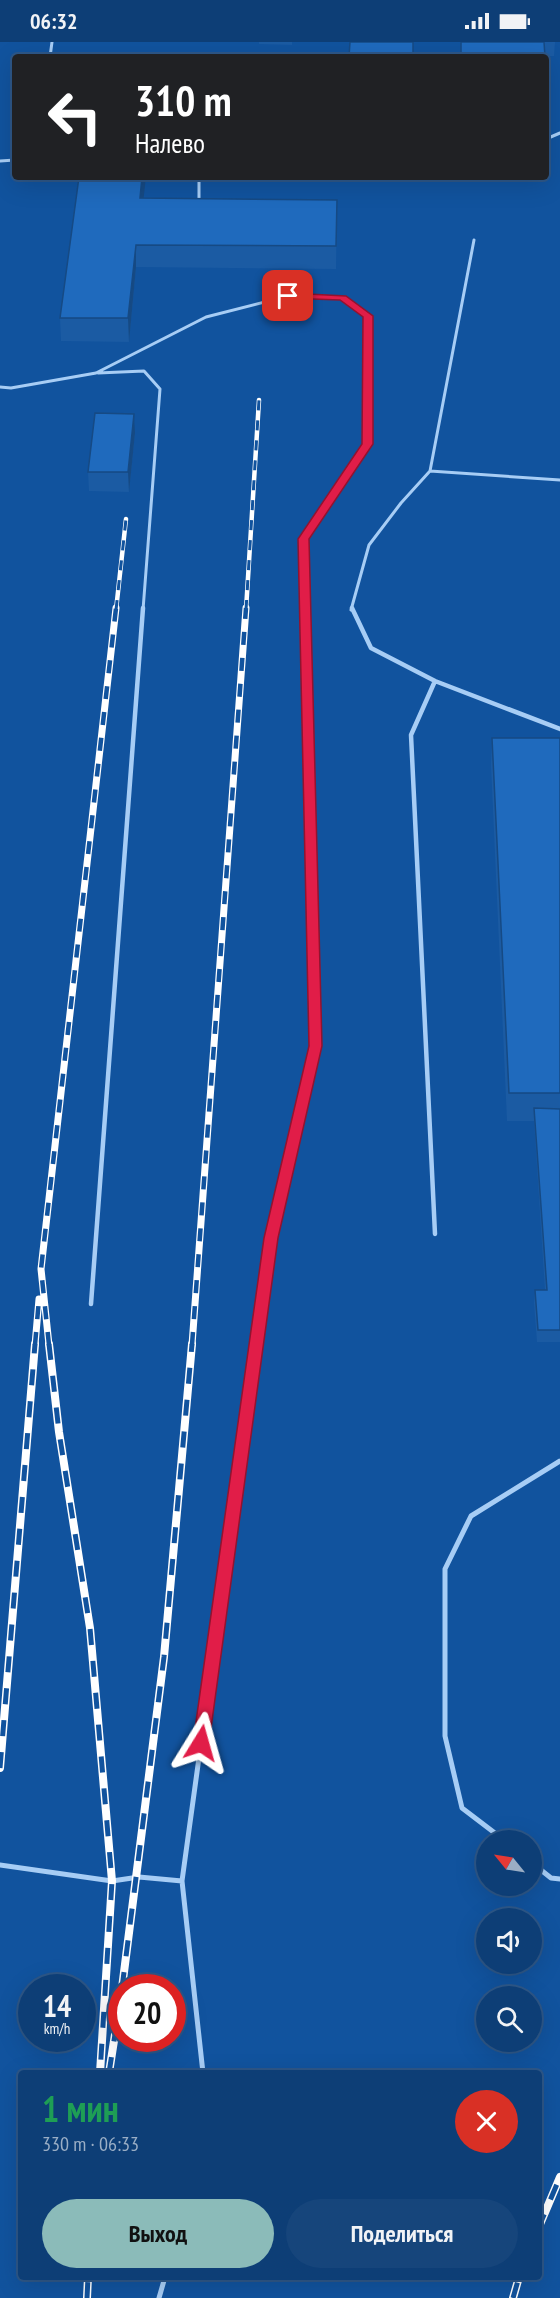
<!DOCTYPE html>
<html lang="ru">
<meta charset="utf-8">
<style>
:root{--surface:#0d3e76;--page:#16457b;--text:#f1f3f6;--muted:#9aaec5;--line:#2d5788;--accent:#8bbbb9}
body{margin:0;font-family:"PT Sans Narrow",sans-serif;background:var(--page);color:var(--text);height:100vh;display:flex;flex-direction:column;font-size:22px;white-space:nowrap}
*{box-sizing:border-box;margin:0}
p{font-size:20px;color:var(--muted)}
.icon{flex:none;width:33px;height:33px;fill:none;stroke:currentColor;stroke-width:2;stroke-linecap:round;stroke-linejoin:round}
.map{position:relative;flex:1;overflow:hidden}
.details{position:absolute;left:18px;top:2028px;width:524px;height:210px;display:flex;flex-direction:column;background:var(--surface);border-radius:6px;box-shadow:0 6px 24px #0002,0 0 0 2px var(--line)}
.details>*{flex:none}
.guide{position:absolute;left:12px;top:12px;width:537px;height:126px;border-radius:6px;box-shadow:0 6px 24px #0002,0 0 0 2px var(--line);background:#202124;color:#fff;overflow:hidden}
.needle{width:39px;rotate:300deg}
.tools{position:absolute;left:476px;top:1788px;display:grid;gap:12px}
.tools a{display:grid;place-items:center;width:66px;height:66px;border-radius:50%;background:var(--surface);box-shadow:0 6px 24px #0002,0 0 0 2px var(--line);font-size:30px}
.speed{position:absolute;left:18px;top:1932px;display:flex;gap:12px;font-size:30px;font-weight:700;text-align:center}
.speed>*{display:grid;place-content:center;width:78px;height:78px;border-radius:50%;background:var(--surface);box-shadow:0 6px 24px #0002,0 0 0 2px var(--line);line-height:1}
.speed small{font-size:15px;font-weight:400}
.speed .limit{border:9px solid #d22;background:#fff;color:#111}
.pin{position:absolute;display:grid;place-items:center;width:51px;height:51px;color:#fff;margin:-26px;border-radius:12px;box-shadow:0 3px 9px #0006}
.me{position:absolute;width:66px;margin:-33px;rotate:8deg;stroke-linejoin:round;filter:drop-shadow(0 0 4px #0008)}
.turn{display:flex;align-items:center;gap:21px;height:126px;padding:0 24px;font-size:27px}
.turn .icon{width:78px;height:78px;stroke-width:2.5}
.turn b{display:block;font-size:42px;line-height:51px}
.round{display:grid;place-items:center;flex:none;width:63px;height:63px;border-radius:32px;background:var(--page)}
.summary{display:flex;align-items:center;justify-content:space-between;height:102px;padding:0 24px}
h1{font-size:36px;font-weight:600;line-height:45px;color:#1e9e55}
.cta{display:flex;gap:12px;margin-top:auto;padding:12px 24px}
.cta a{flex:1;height:69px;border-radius:36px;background:var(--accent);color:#111;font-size:24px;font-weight:600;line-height:69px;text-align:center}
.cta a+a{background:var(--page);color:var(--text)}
.status{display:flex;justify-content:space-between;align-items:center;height:42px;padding:0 30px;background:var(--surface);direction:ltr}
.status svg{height:16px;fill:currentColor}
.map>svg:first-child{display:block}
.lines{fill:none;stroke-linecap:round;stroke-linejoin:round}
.lane-far2{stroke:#a7cdf5;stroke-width:3}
.lane-far1{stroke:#a7cdf5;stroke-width:4.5}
.lane{stroke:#a7cdf5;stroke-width:5}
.rail-far2-casing{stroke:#fff;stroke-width:4.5}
.rail-far1-casing{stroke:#fff;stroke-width:7}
.rail-casing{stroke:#fff;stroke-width:8}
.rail-far2{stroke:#11539e;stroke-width:3;stroke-dasharray:10;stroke-linecap:butt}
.rail-far1{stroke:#11539e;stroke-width:4.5;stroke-dasharray:13;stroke-linecap:butt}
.rail{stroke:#11539e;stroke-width:5;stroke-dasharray:16;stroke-linecap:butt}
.wall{fill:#1b5ba3}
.shaded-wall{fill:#164a84}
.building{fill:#1f6abd;stroke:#164a84;stroke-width:1.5}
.route{fill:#e11d48;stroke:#92132f;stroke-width:1.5}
</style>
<div class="status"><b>06:32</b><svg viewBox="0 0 49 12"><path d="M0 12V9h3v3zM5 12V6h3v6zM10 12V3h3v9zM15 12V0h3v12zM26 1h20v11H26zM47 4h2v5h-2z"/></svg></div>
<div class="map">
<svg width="560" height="2256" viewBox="0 0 560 2256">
<rect width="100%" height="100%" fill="#11539e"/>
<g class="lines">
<!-- lane-far2 -->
<path class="lane-far2" d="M 50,15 L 52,0
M 546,97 L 560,91
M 0,119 L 15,118
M 199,135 L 199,162
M 98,331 L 144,329 L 160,347 L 143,568
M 0,345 L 11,346 L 96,331 L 206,275 L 288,254 L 342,256 L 368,274 L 368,402 L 303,497 L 305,568
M 430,429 L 474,198
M 351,568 L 369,503 L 401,461 L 430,429 L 560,438"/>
<!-- lane-far1 -->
<path class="lane-far1" d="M 352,566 L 371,606 L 435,639 L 560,687
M 435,639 L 411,693 L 435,1192
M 91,1262 L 143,566
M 256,1303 L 271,1196 L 315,1004 L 305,566"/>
<!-- lane -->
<path class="lane" d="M 504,1798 L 462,1766 L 445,1694 L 445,1527 L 471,1474 L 560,1419
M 531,1820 L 551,1836 L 560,1837
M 0,1823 L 112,1839 L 139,1835 L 182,1839
M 203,2031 L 182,1839 L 256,1302
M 159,2256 L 165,2235"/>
<!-- rail-far2 casing -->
<g class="rail-far2-casing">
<path id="rail-far2" d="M 116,568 L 126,477
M 246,568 L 259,358"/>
</g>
<!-- rail-far1 casing -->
<g class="rail-far1-casing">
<path id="rail-far1" d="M 35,1303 L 39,1257
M 49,1303 L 41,1227 L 116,566
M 192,1303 L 246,566"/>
</g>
<!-- rail casing -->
<g class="rail-casing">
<path id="rail" d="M 49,1302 L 59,1390 L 90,1586 L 112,1839 L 100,2031
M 0,1726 L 35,1302
M 122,1946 L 164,1615 L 192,1302
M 109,2031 L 122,1947
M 538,2187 L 560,2135
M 87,2256 L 88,2235
M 513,2256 L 519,2235"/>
</g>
<!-- rail-far2 -->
<use href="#rail-far2" class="rail-far2"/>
<!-- rail-far1 -->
<use href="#rail-far1" class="rail-far1"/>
<!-- rail -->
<use href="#rail" class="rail"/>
</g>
<!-- wall -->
<path class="wall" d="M 259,0 L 292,0 L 292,3 L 259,2 Z
M 460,0 L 555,0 L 554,14 L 545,14 L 545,15 L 460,15 Z
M 546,33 L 547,60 L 546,82 Z
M 79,135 L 146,135 L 143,156 L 337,158 L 336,227 L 136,225 L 129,300 L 61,299 L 60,276 Z
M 135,391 L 129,450 L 89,449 L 88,430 Z
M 492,696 L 560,696 L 560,1300 L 537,1300 L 534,1261 L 535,1248 L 545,1248 L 534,1079 L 507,1079 L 491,723 Z"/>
<!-- shaded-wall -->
<path class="shaded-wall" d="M 142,135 L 146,135 L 141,179 L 140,156 Z
M 136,203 L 136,225 L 129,300 L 128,276 Z
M 134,372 L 135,391 L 129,450 L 128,430 Z"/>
<!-- building -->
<path class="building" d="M 350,0 L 413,0 L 413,15 L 349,15 Z
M 461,0 L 544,0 L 545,15 L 461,15 Z
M 546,33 L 547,60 L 546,60 Z
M 79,135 L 142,135 L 140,156 L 337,158 L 336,204 L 136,203 L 128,276 L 60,276 Z
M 95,371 L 134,372 L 128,430 L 88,430 Z
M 492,696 L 560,696 L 560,1051 L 509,1051 Z
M 534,1066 L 560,1067 L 560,1288 L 538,1288 L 535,1248 L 547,1248 Z"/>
<!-- route -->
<path class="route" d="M 288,251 L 346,254 L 373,274 L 373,402 L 309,497 L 322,1004 L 278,1196 L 209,1701 L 206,1706 L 201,1708 L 195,1706 L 193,1701 L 264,1196 L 309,1004 L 298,497 L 362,402 L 363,275 L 340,258 L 284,256 L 283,254 Z"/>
</svg>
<div class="tools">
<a><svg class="needle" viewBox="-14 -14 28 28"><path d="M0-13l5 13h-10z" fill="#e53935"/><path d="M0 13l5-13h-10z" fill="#9aaec5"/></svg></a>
<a><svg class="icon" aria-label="sound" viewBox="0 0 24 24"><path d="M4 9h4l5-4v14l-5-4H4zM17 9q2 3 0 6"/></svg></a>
<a><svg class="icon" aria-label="search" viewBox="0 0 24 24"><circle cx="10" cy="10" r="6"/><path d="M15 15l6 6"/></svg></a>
</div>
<div class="speed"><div>14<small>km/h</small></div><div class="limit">20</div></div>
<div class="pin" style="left:288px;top:254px;background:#d93025"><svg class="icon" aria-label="arrive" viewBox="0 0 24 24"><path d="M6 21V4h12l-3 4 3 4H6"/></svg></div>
<svg class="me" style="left:201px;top:1701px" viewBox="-20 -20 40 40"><path d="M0-17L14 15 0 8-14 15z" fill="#e11d48" stroke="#fff" stroke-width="4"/></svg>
<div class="guide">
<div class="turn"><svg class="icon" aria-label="left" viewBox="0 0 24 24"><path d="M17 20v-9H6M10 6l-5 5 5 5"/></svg><div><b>310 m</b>Налево</div></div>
</div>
<section class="details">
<div class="summary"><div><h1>1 мин</h1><p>330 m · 06:33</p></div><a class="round" style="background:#d93025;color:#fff"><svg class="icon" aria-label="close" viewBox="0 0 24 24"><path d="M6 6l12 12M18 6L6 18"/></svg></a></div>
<div class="cta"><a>Выход</a><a>Поделиться</a></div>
</section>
</div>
